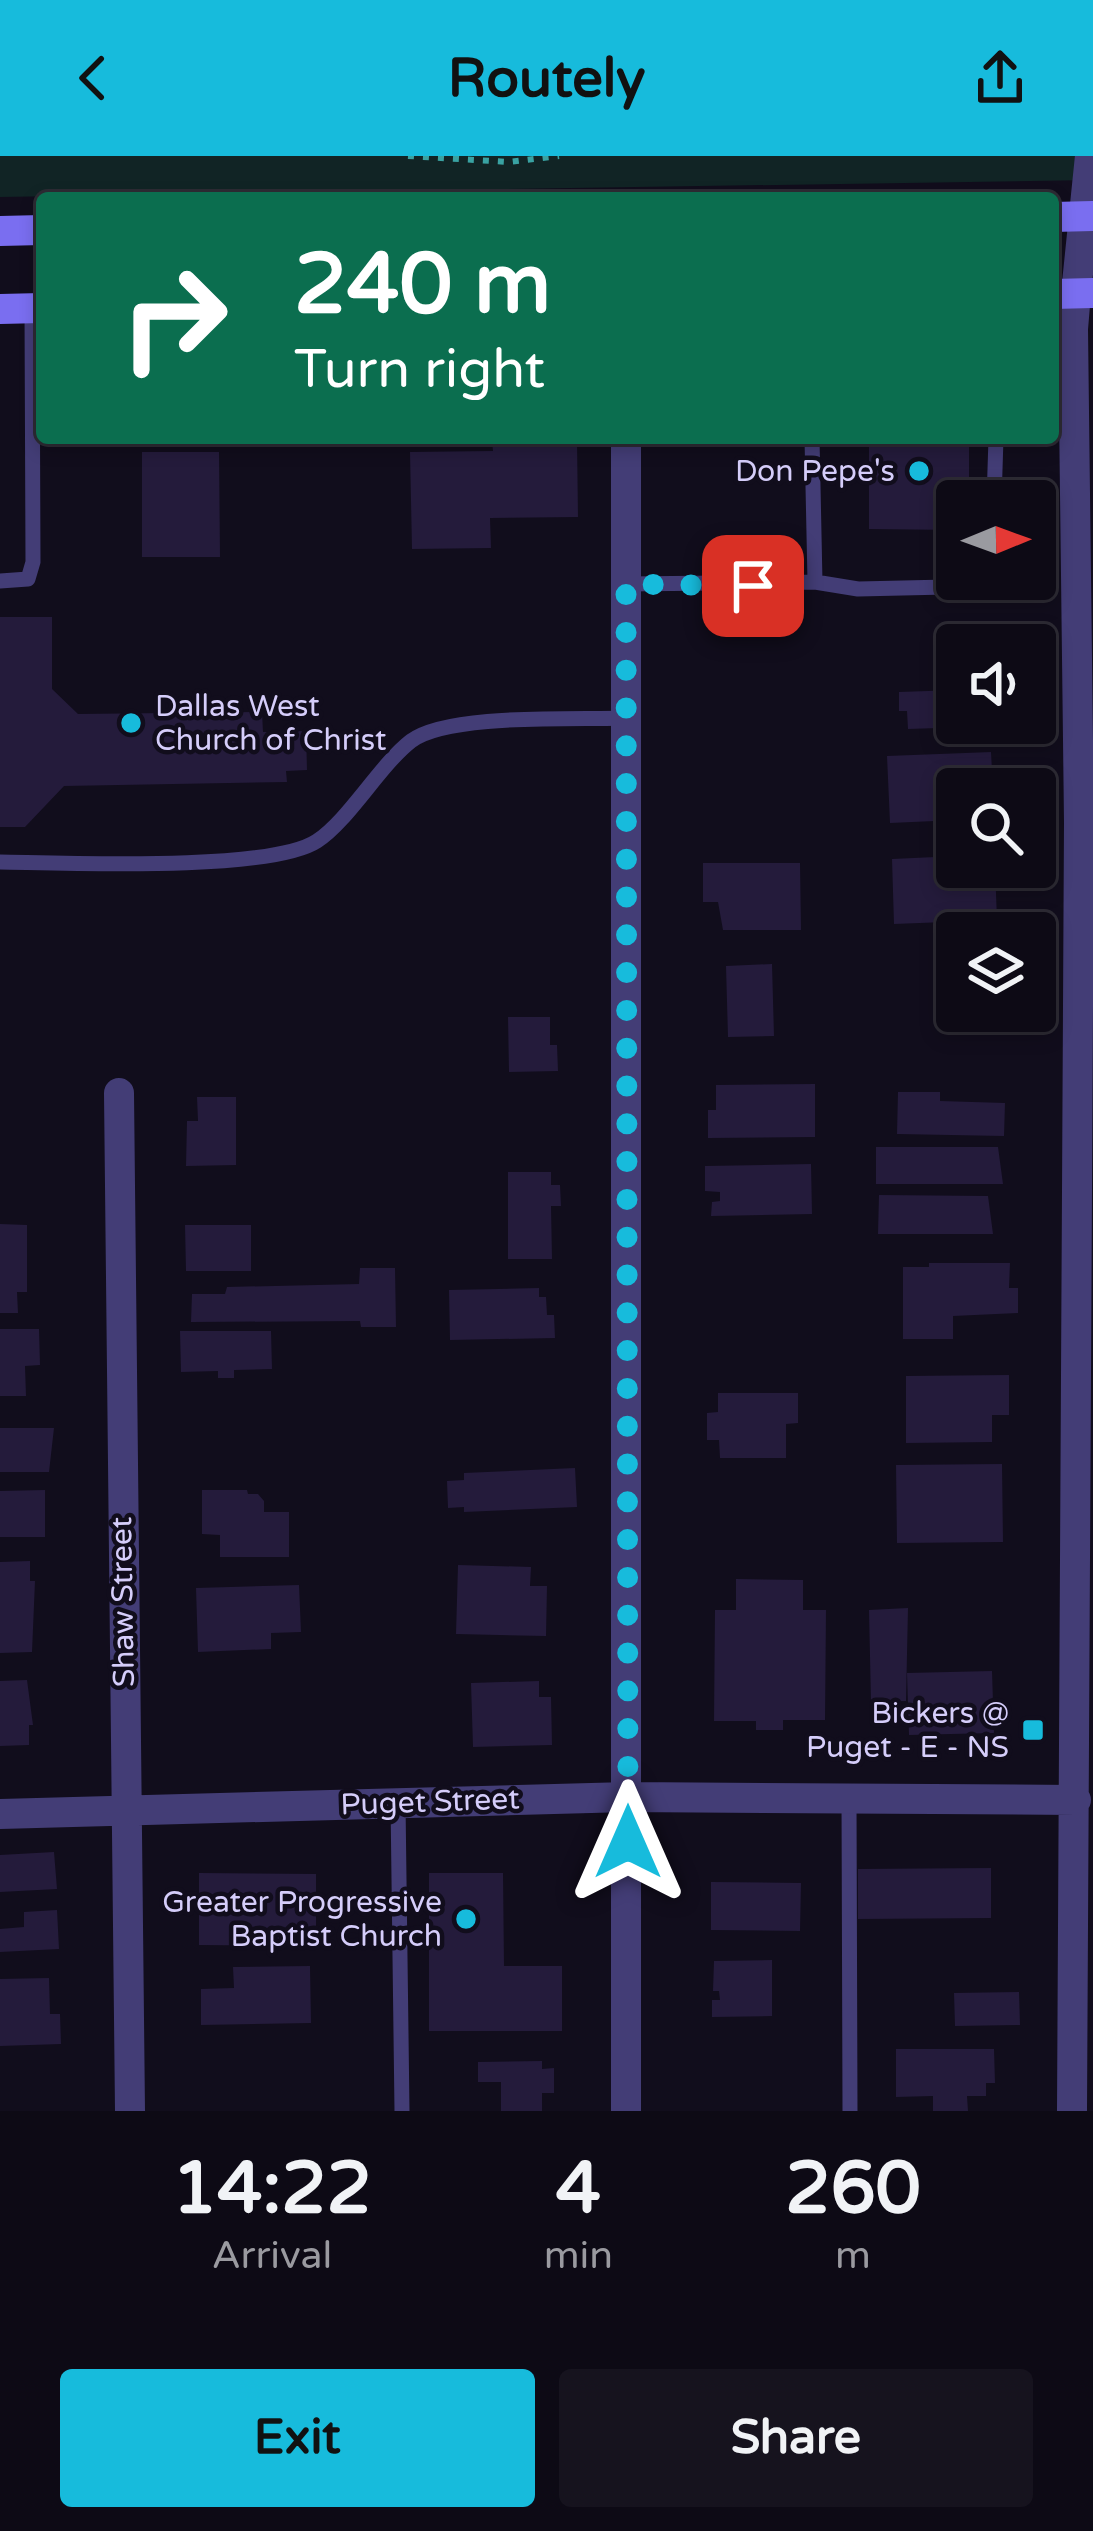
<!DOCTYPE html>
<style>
:root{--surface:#0d0a15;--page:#16131e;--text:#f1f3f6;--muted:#9a9aa0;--line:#2d2b34;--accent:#17bbdc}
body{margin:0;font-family:"Varela Round",sans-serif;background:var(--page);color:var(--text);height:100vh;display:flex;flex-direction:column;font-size:45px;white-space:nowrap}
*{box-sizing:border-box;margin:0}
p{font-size:39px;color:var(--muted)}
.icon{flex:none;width:66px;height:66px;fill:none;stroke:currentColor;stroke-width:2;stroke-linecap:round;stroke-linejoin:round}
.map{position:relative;height:1955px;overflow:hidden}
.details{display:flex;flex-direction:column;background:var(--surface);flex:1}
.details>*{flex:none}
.hud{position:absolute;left:36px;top:36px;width:1023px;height:252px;border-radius:12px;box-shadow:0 6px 18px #0003,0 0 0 3px var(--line);background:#0b6e4f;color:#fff;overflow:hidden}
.needle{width:78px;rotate:89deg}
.tools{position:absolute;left:936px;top:324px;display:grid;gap:24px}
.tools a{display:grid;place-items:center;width:120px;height:120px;border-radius:12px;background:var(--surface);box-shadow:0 6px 18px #0003,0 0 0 3px var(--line);font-size:60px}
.pin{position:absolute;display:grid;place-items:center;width:102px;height:102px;color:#fff;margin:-51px;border-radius:24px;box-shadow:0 6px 18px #0006}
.me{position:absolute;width:132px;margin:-66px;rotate:0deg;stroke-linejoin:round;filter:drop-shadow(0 0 9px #0008)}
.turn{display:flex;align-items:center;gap:42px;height:252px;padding:0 60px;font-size:54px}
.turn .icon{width:156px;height:156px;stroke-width:2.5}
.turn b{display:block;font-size:84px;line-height:102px}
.eta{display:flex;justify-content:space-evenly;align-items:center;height:204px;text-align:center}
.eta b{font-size:72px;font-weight:800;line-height:84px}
.cta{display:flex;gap:24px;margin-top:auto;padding:24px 60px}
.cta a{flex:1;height:138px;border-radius:12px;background:var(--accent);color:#111;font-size:48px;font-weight:800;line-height:138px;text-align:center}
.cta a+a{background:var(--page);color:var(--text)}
header{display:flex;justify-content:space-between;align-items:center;height:156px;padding:0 60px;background:var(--accent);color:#111;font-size:54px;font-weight:800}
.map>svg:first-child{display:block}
.green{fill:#112425}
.building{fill:#241b3b}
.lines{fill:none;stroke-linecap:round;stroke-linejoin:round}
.path{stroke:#39a2a2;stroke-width:6;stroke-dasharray:6 9;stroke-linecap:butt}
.service{stroke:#433d76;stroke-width:15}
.minor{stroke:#433d76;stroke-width:30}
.tertiary{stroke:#433d76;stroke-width:30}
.secondary{stroke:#7a6ef0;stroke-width:30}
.route{stroke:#17bbdc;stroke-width:21;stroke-dasharray:0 37.8}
.poi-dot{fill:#17bbdc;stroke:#110d1c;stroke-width:4.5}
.labels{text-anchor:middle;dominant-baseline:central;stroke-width:9;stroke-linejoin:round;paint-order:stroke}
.poi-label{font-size:30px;fill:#d5cdfa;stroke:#110d1c;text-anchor:end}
.street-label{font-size:30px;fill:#d5cdfa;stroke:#110d1c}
</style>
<header><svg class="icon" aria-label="back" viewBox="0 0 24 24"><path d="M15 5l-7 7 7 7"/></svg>Routely<svg class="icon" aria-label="share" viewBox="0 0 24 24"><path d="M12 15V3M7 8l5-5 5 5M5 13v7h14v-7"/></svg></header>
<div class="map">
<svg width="1093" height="1955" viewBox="0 0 1093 1955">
<rect width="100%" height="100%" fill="#110d1c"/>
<!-- green -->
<path class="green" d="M 0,0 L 1093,0 L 1093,24 L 0,41 Z"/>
<!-- building -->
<path class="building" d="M 577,284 L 578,361 L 490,362 L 491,392 L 412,393 L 410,296 L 493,295 L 492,285 Z
M 869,284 L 969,285 L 969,345 L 957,345 L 957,374 L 869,373 Z
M 142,296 L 219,296 L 220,401 L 142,401 Z
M 0,461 L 52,461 L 52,533 L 78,558 L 262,556 L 263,576 L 306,575 L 307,614 L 286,615 L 287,626 L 64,630 L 25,671 L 0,671 Z
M 957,534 L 957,567 L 969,567 L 969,571 L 908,573 L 907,555 L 899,555 L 899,536 Z
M 991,596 L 993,633 L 957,633 L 957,664 L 890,667 L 887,600 Z
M 957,700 L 957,711 L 995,711 L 997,764 L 894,768 L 892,703 Z
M 703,707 L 800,707 L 801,774 L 723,774 L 718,746 L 703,746 Z
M 943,785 L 957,785 L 957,819 L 943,819 Z
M 772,808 L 774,880 L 728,881 L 726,810 Z
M 508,861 L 550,861 L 550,889 L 557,889 L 558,915 L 509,916 Z
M 815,928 L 815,981 L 708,982 L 708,954 L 716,954 L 716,929 Z
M 898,936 L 940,936 L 940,945 L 1005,947 L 1004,980 L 897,978 Z
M 197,941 L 236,941 L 236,1009 L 186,1010 L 187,965 L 198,965 Z
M 876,991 L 998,991 L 1003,1028 L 876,1028 Z
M 811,1008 L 812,1058 L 711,1060 L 712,1046 L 720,1045 L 720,1036 L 705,1035 L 705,1010 Z
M 508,1016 L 551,1016 L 551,1029 L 560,1029 L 561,1050 L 551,1050 L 552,1103 L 508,1103 Z
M 879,1039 L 988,1040 L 993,1078 L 878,1078 Z
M 0,1068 L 27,1069 L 27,1136 L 17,1136 L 18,1157 L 0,1157 Z
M 185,1069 L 251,1069 L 251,1115 L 186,1115 Z
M 929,1107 L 1010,1107 L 1009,1132 L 1018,1132 L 1018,1157 L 953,1160 L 953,1183 L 903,1183 L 903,1111 L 929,1111 Z
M 360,1112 L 395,1112 L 396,1171 L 361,1171 L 360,1165 L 191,1166 L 192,1138 L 225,1138 L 227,1131 L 359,1128 Z
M 539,1132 L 539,1141 L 546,1141 L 547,1159 L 554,1159 L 555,1182 L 450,1184 L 449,1134 Z
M 0,1173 L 39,1173 L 40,1209 L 25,1210 L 26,1240 L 0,1240 Z
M 180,1175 L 271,1175 L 272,1213 L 234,1214 L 234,1222 L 218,1222 L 218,1215 L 181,1216 Z
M 1009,1219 L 1009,1259 L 992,1259 L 992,1286 L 906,1287 L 906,1220 Z
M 718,1237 L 798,1237 L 798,1267 L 786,1268 L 786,1302 L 720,1302 L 719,1284 L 707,1284 L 707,1257 L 718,1256 Z
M 0,1272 L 54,1272 L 49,1316 L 0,1316 Z
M 1002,1308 L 1003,1386 L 897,1387 L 896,1309 Z
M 575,1312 L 577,1351 L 464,1356 L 464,1351 L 448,1352 L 447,1325 L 464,1324 L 464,1317 Z
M 45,1334 L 45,1381 L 0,1381 L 0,1335 Z
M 202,1334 L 247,1334 L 248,1338 L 258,1338 L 264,1345 L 264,1356 L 289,1356 L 289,1401 L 220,1401 L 220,1379 L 202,1378 Z
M 30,1405 L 30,1425 L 35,1425 L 32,1496 L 0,1497 L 0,1406 Z
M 458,1409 L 531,1411 L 530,1430 L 547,1430 L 546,1480 L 456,1478 Z
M 736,1423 L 803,1424 L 803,1454 L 826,1454 L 825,1564 L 783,1564 L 783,1574 L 756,1574 L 756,1565 L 714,1565 L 715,1454 L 736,1454 Z
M 299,1429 L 301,1476 L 271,1477 L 271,1493 L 198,1496 L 196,1432 Z
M 908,1452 L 906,1545 L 871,1546 L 869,1454 Z
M 992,1515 L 994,1577 L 909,1579 L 907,1517 Z
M 27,1524 L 33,1569 L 29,1569 L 29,1589 L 0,1590 L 0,1525 Z
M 539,1525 L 539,1541 L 551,1541 L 552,1589 L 473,1591 L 471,1527 Z
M 54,1696 L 57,1733 L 0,1736 L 0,1699 Z
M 991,1712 L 991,1762 L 858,1763 L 858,1713 Z
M 199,1717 L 316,1718 L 316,1790 L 199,1789 Z
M 429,1717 L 503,1717 L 504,1810 L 562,1810 L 562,1875 L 429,1875 Z
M 711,1726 L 801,1727 L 800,1775 L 711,1774 Z
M 57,1754 L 59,1793 L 0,1796 L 0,1773 L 24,1771 L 24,1756 Z
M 772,1804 L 772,1860 L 712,1861 L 712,1844 L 720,1844 L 719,1835 L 713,1835 L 714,1805 Z
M 310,1810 L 311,1867 L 201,1869 L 201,1833 L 234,1832 L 233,1811 Z
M 49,1822 L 50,1858 L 60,1858 L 61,1888 L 0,1890 L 0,1823 Z
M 1019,1836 L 1020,1869 L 955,1870 L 954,1837 Z
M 896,1893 L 994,1893 L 995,1927 L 986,1927 L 986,1940 L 967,1940 L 968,1955 L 933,1955 L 933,1940 L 896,1941 Z
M 542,1905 L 542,1913 L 554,1912 L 554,1937 L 542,1937 L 542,1955 L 501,1955 L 501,1926 L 478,1926 L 478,1906 Z"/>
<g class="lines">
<!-- path -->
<path class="path" d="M 408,0 L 509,6 L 559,0"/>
<!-- service -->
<path class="service" d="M 994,345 L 996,282
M 0,425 L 28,423 L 33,406 L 32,152
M 815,426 L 858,433 L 992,430 L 993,423
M 626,428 L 815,426 L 812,282
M 0,706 C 64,707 270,716 317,685 C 348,665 380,609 411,585 C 448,557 576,564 626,562
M 849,1643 L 850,1955
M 398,1646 L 402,1955"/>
<!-- minor -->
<path class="minor" d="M 119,937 L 130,1955
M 0,1658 L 628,1641 L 1076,1644
M 626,1955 L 626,282
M 1072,1955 L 1079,666 L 1073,173 L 1076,137"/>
<!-- tertiary -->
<path class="tertiary" d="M 1076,137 L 1090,0"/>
<!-- secondary -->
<path class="secondary" d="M 1053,61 L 1093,60
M 0,75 L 42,74
M 1053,138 L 1093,137
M 0,153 L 42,152"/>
</g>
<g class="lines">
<!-- route -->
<path class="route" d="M 628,1686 L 626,428 L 753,430"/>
</g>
<!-- markers -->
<g class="poi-dot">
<circle cx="919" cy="315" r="12"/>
<circle cx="131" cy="567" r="12"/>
<rect x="1021" y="1562" width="24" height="24" rx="6"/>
<circle cx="466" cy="1763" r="12"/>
</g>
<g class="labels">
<!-- poi labels -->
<g class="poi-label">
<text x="895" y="315">Don Pepe's</text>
<text x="155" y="550" text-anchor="start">Dallas West<tspan x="155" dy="34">Church of Christ</tspan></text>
<text x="1009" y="1557">Bickers @<tspan x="1009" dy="34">Puget - E - NS</tspan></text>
<text x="442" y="1746">Greater Progressive<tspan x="442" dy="34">Baptist Church</tspan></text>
</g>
<!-- street labels -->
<g class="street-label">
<text transform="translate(123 1446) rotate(-91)">Shaw Street</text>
<text transform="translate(430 1646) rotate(-2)">Puget Street</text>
</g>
</g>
</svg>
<div class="tools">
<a><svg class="needle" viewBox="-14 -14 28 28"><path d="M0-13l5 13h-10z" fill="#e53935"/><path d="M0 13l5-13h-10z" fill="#9a9aa0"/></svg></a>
<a><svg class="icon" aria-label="sound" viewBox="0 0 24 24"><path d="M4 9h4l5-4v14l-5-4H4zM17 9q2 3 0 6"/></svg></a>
<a><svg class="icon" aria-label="search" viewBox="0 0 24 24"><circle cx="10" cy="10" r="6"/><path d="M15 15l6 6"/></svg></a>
<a><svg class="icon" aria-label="layers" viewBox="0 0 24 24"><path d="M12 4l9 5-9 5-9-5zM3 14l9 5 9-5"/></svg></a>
</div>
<div class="pin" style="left:753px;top:430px;background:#d93025"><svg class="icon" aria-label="arrive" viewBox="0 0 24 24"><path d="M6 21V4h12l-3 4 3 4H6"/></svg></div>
<svg class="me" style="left:628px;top:1686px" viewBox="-20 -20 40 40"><path d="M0-17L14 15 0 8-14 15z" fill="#17bbdc" stroke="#fff" stroke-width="4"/></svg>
<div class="hud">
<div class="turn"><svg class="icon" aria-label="right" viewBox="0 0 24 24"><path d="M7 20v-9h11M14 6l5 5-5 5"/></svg><div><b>240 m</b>Turn right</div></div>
</div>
</div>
<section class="details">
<div class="eta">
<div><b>14:22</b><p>Arrival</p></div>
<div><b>4</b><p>min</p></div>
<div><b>260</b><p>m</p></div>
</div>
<div class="cta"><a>Exit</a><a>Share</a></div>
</section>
